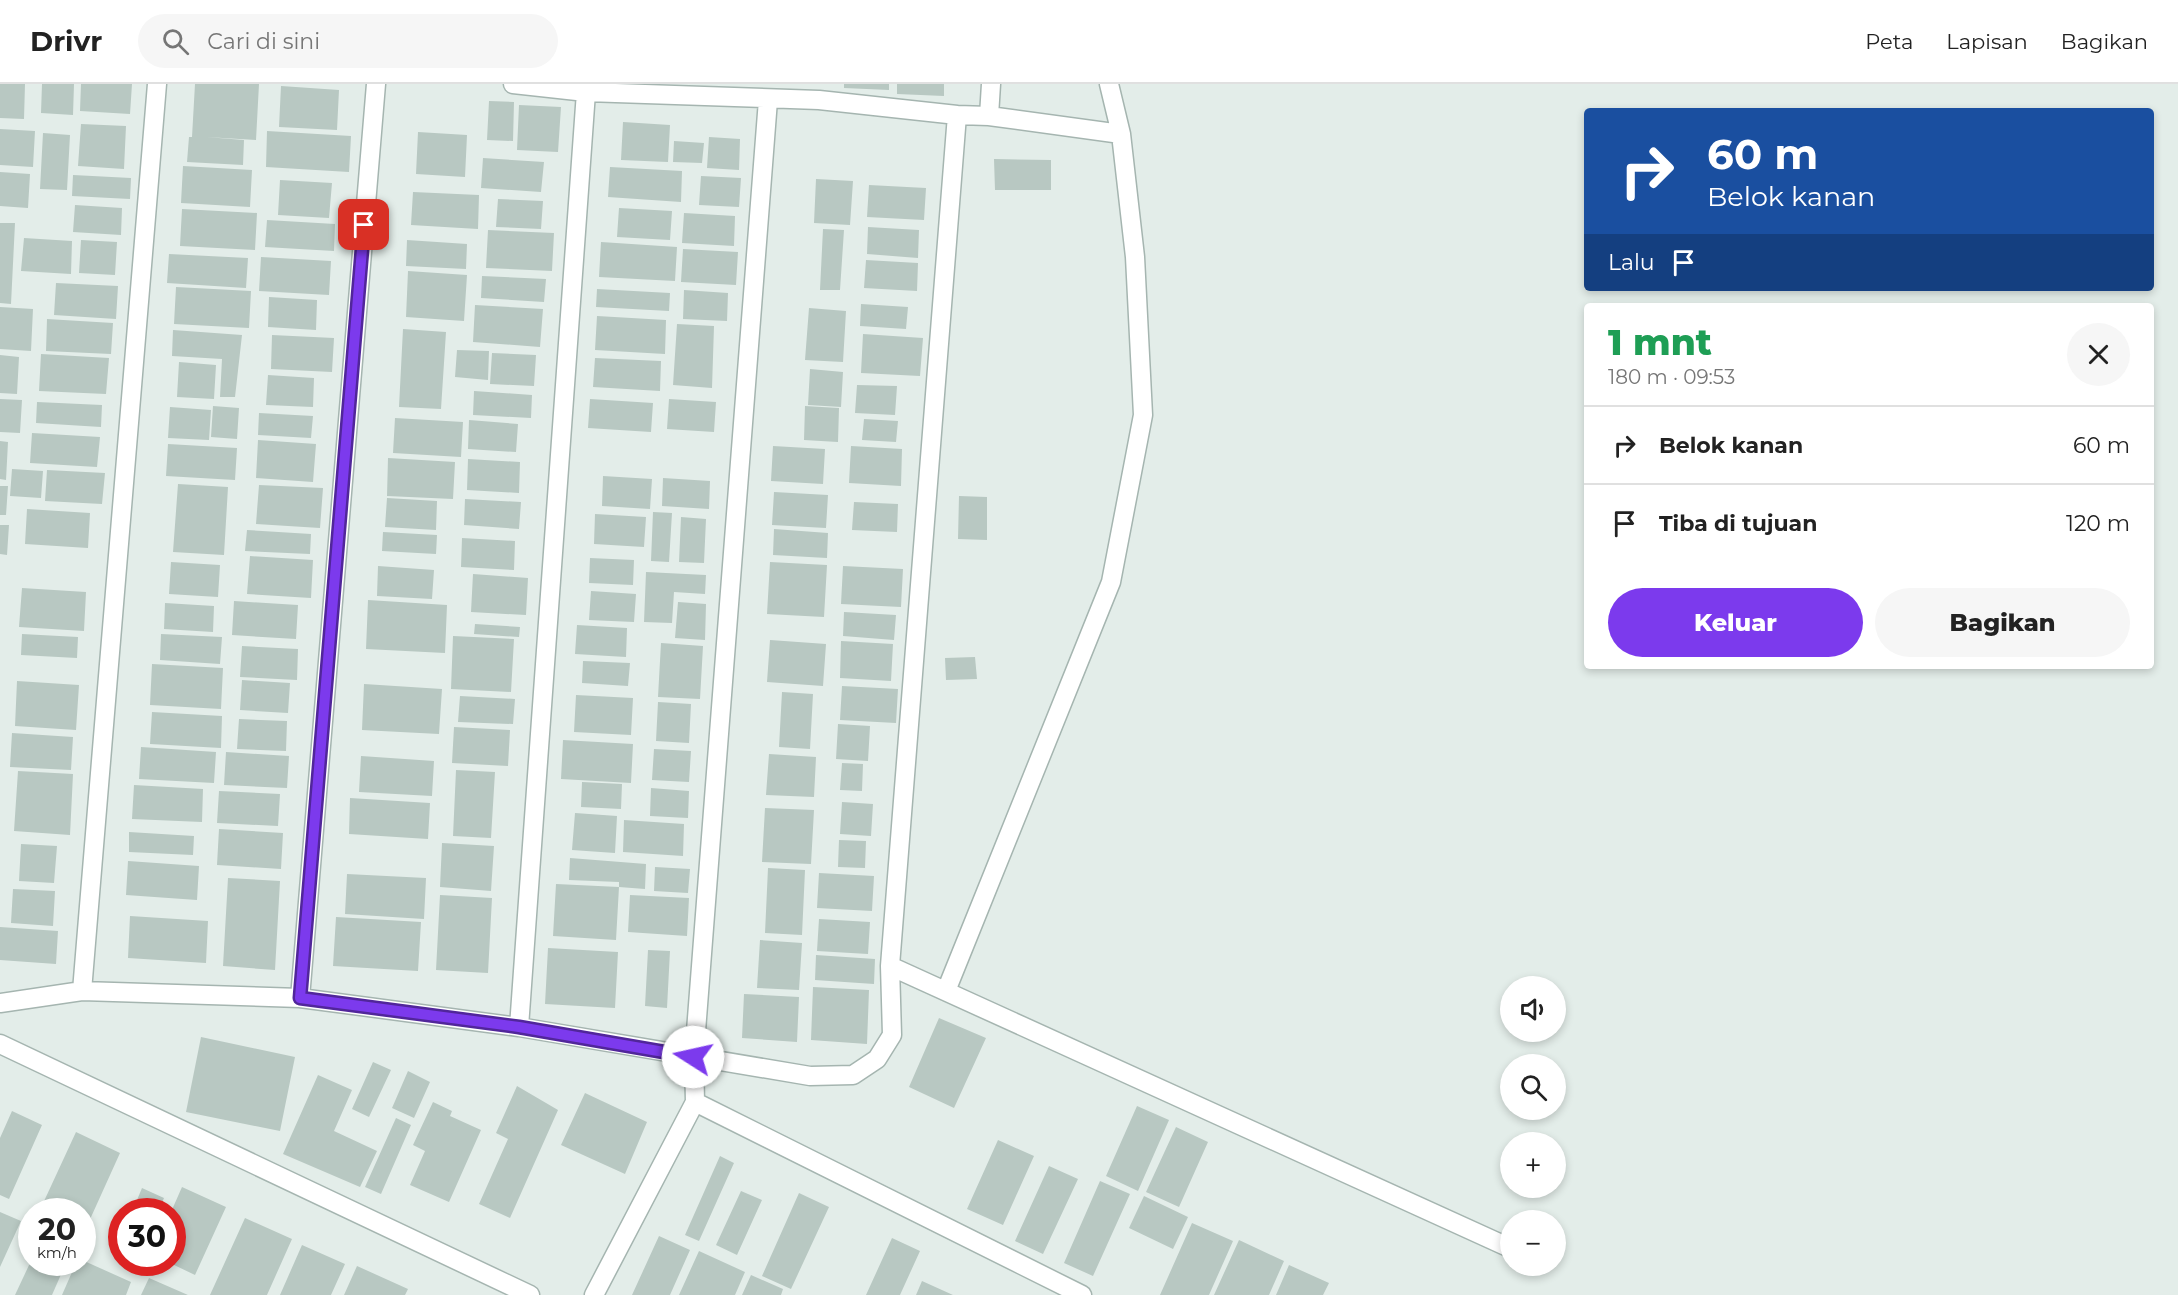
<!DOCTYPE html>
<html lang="id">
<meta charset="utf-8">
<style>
:root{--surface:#fff;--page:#f6f6f6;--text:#222;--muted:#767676;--line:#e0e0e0;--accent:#7c3aed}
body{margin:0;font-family:Montserrat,sans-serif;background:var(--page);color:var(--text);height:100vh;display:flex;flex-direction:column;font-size:22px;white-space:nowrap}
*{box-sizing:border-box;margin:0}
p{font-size:20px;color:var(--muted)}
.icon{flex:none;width:33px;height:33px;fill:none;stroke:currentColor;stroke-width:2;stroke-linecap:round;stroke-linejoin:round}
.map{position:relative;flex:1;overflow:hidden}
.panel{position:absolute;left:1584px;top:219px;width:570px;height:366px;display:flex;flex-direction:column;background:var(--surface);border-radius:6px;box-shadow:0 3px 9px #0003}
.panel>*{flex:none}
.guide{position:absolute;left:1584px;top:24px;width:570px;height:183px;border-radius:6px;box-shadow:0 3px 9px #0003;background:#1a4fa0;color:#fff;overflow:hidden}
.tools{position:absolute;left:1500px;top:892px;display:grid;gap:12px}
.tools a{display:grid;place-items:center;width:66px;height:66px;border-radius:50%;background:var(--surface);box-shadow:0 3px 9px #0003;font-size:30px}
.speed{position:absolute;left:18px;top:1114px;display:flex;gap:12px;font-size:30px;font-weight:700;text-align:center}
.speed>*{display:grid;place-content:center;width:78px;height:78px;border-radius:50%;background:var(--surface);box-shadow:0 3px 9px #0003;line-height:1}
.speed small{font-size:15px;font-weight:400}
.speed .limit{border:9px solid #d22;background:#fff;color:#111}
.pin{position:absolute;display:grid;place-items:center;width:51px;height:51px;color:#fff;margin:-26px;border-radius:12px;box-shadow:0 3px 9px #0006}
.me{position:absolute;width:66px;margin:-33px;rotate:280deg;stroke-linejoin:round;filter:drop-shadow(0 0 4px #0008)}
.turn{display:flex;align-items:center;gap:21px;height:126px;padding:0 24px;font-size:27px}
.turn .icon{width:78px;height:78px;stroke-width:2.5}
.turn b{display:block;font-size:42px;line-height:51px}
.then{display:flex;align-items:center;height:57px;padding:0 24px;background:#0003;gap:12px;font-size:22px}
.round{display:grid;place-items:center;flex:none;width:63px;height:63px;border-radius:32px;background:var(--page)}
.headline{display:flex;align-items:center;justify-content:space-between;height:102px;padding:0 24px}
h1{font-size:36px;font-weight:800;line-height:45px;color:#1e9e55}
.button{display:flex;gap:12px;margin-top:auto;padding:12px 24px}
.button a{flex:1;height:69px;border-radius:36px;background:var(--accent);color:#fff;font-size:24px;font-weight:800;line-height:69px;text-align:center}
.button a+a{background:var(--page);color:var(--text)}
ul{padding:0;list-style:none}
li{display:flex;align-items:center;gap:18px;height:78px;padding:0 24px;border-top:2px solid var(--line)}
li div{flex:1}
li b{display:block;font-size:22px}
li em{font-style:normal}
header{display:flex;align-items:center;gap:36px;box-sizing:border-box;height:84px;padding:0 30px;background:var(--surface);border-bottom:2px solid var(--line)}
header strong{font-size:28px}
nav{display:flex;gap:33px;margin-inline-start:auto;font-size:21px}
.search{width:420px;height:54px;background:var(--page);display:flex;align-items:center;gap:15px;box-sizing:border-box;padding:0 21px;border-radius:33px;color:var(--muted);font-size:22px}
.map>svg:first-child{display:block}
.building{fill:#b8c8c2}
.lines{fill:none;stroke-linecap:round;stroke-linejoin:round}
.minor-casing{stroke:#a5b5b0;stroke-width:21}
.minor{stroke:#fff;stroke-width:18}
.route-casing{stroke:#51269a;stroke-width:15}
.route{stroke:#7c3aed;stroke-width:10}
</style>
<header>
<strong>Drivr</strong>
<div class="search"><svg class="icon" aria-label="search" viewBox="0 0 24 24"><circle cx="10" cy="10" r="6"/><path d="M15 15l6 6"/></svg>Cari di sini</div>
<nav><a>Peta</a><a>Lapisan</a><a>Bagikan</a></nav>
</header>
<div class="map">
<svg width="2178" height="1211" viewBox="0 0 2178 1211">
<rect width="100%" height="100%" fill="#e3ede9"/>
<!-- building -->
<path class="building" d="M 0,0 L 25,0 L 24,35 L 0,34 Z
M 42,0 L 74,0 L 73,31 L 41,29 Z
M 81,0 L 132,0 L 130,30 L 80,27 Z
M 195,0 L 259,0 L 256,56 L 206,53 L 244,56 L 243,81 L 187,78 L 189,53 L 192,53 Z
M 844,0 L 889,0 L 889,6 L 844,4 Z
M 897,0 L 944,0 L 944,12 L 897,10 Z
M 281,2 L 339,6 L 337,46 L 279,43 Z
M 489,17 L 514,18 L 513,57 L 487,56 Z
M 519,21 L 561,23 L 558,68 L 517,66 Z
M 623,38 L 670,41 L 668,78 L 621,76 Z
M 81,40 L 126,42 L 124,85 L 78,82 Z
M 0,45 L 35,47 L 33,83 L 0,81 Z
M 267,47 L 351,52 L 349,88 L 266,83 Z
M 418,48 L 467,51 L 465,93 L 416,90 Z
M 43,49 L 70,51 L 67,106 L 40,105 Z
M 709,53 L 740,55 L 739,86 L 707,84 Z
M 674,57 L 704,59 L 702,79 L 673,78 Z
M 483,74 L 544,78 L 541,108 L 481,104 Z
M 994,75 L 1051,76 L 1051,106 L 995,106 Z
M 183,82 L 252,86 L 250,123 L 181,119 Z
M 610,83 L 682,87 L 681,118 L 608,113 Z
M 0,88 L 30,90 L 28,124 L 0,122 Z
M 73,91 L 131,94 L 130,115 L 72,112 Z
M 701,92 L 741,94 L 739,123 L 699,121 Z
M 816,95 L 853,97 L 850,141 L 814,139 Z
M 280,96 L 332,99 L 329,134 L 278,131 Z
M 869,101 L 926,104 L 924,136 L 867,133 Z
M 413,108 L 479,111 L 478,145 L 411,141 Z
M 498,115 L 543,117 L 541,145 L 496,143 Z
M 75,121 L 122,124 L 121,151 L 73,148 Z
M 619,124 L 672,127 L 670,156 L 617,153 Z
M 182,125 L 257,129 L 255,166 L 180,162 Z
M 684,129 L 735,132 L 734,162 L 682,159 Z
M 267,136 L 335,140 L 334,167 L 265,163 Z
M 0,139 L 15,139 L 11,220 L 0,219 Z
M 868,143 L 919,146 L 918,174 L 867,170 Z
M 823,145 L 844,146 L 840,206 L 820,206 Z
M 488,146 L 554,149 L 552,187 L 486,184 Z
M 24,154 L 72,157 L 71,190 L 21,187 Z
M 81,156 L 117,158 L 115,191 L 79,189 Z
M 407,156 L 467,160 L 466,185 L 406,182 Z
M 601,158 L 677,163 L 675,197 L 599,193 Z
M 683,165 L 738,168 L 736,201 L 681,198 Z
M 169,170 L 248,174 L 246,204 L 167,199 Z
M 261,173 L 331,177 L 329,211 L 259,207 Z
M 866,176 L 918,179 L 917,207 L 864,204 Z
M 408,187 L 467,191 L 464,237 L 406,233 Z
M 482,192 L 546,195 L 544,218 L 481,214 Z
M 56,199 L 118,202 L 116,235 L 54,231 Z
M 176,203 L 251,207 L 249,244 L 174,240 Z
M 597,205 L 670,209 L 669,227 L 596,223 Z
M 684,206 L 728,209 L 727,237 L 683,235 Z
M 269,213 L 317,216 L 316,246 L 268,243 Z
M 861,220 L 908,223 L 906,245 L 860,242 Z
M 475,221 L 543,225 L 540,263 L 473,258 Z
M 0,223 L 33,225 L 31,267 L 0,265 Z
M 809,224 L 846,227 L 843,278 L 805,276 Z
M 597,232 L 666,236 L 665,270 L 595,266 Z
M 47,235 L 113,239 L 111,270 L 46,267 Z
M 677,240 L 714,242 L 712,304 L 673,301 Z
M 403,245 L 446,248 L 441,325 L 399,323 Z
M 173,246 L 242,251 L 235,313 L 220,313 L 222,275 L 172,272 Z
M 863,250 L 923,254 L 920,292 L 861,289 Z
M 272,251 L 334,254 L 332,288 L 271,285 Z
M 457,266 L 489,267 L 488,296 L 455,293 Z
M 492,269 L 536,271 L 534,302 L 490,300 Z
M 41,270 L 109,274 L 106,310 L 39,307 Z
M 0,271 L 19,273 L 17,310 L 0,309 Z
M 595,274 L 661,277 L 660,307 L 593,303 Z
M 179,278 L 216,281 L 214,315 L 177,313 Z
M 810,285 L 843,288 L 841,323 L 808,321 Z
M 268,291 L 314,294 L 313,323 L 266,321 Z
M 857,301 L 897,302 L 895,331 L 855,329 Z
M 474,307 L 532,311 L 531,334 L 473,331 Z
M 0,315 L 22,316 L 20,349 L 0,348 Z
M 590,315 L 653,319 L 651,348 L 588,344 Z
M 669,315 L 716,318 L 714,348 L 667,345 Z
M 37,318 L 102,321 L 101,343 L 36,339 Z
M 213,322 L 239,324 L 237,355 L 211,353 Z
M 805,322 L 839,324 L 838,358 L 804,356 Z
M 170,323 L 211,326 L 209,356 L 168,354 Z
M 259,329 L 313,332 L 311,354 L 258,351 Z
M 395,334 L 463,338 L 461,373 L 393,369 Z
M 864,335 L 898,337 L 896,358 L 862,356 Z
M 469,336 L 518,340 L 516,368 L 468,365 Z
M 32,349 L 100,353 L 97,383 L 30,379 Z
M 258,356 L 316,360 L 313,398 L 256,394 Z
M 0,357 L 8,358 L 6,396 L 0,395 Z
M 168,360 L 237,364 L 235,396 L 166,392 Z
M 773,362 L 825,365 L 823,400 L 771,397 Z
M 851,362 L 902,365 L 901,402 L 849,399 Z
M 388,374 L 455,378 L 453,415 L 387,412 Z
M 468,375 L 520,378 L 519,409 L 467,406 Z
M 12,385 L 43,387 L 41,414 L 10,412 Z
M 47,386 L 105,389 L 102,420 L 45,417 Z
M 603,392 L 652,395 L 650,425 L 602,422 Z
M 663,394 L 710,397 L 709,425 L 662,422 Z
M 178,400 L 228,403 L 224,471 L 173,468 Z
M 259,401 L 323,404 L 320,444 L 256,440 Z
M 0,402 L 8,402 L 6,431 L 0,431 Z
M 774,408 L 828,411 L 826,444 L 772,441 Z
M 959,412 L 987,413 L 987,456 L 958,455 Z
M 387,414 L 437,417 L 436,446 L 385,443 Z
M 465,415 L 521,418 L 519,445 L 464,441 Z
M 854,418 L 898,420 L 897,448 L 852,446 Z
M 27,425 L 90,429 L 88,464 L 25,460 Z
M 653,428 L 672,429 L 669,478 L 651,477 Z
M 595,430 L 646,433 L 644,463 L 594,460 Z
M 681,433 L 706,435 L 704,479 L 679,478 Z
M 0,441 L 9,441 L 7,471 L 0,470 Z
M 774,445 L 828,449 L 827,474 L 773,471 Z
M 247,446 L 311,450 L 310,470 L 245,467 Z
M 383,448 L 437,451 L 436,470 L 382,467 Z
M 462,454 L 515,457 L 514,486 L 461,483 Z
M 250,472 L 313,476 L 311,514 L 247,510 Z
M 590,474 L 634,476 L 633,501 L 589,499 Z
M 171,478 L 220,481 L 218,513 L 169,510 Z
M 770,478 L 827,481 L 824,533 L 767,530 Z
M 378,482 L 434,486 L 432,515 L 377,512 Z
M 843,482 L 903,485 L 901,523 L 841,520 Z
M 646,488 L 706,491 L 705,510 L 674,508 L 672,539 L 644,538 Z
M 473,490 L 528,494 L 526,531 L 471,528 Z
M 22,504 L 86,508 L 84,547 L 19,543 Z
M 591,507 L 636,510 L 634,538 L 589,536 Z
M 368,516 L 447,521 L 445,569 L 366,565 Z
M 234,517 L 298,521 L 296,555 L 232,551 Z
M 678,518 L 706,520 L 705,556 L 675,554 Z
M 165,519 L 214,522 L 213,548 L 164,545 Z
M 844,528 L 896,531 L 894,556 L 843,552 Z
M 475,540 L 520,543 L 519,553 L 474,550 Z
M 577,541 L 627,544 L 626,573 L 575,570 Z
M 22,550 L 78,553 L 77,574 L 21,571 Z
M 161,550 L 222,553 L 220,580 L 160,576 Z
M 453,552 L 514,555 L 511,608 L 451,605 Z
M 770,556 L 826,560 L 823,602 L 767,598 Z
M 841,557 L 893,560 L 891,597 L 840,594 Z
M 661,559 L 703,562 L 700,615 L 658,613 Z
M 242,562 L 298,565 L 297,596 L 240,593 Z
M 975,573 L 977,595 L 946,596 L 945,574 Z
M 583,577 L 630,579 L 628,602 L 582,599 Z
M 152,580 L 223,584 L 221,625 L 150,621 Z
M 242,596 L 290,599 L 288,629 L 240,626 Z
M 17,597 L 79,601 L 76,646 L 15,642 Z
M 364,600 L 442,605 L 439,650 L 362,646 Z
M 842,602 L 898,605 L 896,639 L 840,636 Z
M 782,608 L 813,610 L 810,665 L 779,663 Z
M 576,611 L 633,614 L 631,651 L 574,648 Z
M 460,612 L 515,615 L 513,640 L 458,638 Z
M 658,618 L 691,620 L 689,659 L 656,657 Z
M 152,628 L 222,632 L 221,664 L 150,660 Z
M 239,635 L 287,637 L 286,667 L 237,665 Z
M 838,640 L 870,642 L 868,677 L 836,675 Z
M 454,643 L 510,646 L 508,682 L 452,679 Z
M 12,649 L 73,653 L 71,686 L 10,683 Z
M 563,656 L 633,660 L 631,699 L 561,695 Z
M 141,663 L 216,668 L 214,699 L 139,695 Z
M 654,665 L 691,667 L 689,698 L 652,696 Z
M 226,668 L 289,672 L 287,704 L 224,701 Z
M 769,670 L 816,673 L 814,713 L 766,711 Z
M 361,672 L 434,677 L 432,712 L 359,708 Z
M 842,679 L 863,680 L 862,707 L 840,706 Z
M 456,686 L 495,688 L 491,754 L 453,752 Z
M 18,687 L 73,690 L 70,751 L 14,747 Z
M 582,698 L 622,700 L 621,725 L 581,723 Z
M 134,701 L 203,705 L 202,738 L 132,735 Z
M 651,704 L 689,707 L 688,734 L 650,732 Z
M 219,707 L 280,710 L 278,742 L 217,739 Z
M 350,714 L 430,719 L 428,755 L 349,750 Z
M 842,718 L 873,720 L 871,752 L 840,750 Z
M 765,724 L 814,726 L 811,780 L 762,778 Z
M 575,729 L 617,732 L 615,769 L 572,766 Z
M 624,736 L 684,740 L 683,772 L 623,768 Z
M 219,745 L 283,749 L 281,785 L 217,781 Z
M 129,748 L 194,752 L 193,771 L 129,768 Z
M 839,756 L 866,757 L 865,784 L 838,783 Z
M 442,759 L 494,762 L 491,807 L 440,803 Z
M 21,760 L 57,762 L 54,799 L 19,797 Z
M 570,774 L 646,780 L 645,805 L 619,803 L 619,798 L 569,796 Z
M 128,777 L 199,782 L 197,816 L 126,811 Z
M 655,783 L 690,785 L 688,809 L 654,807 Z
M 768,784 L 805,786 L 802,851 L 765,849 Z
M 819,789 L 874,792 L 872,827 L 817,824 Z
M 347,790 L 426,794 L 424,835 L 345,830 Z
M 228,794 L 280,797 L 275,886 L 223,882 Z
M 556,800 L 619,803 L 616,856 L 553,852 Z
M 13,805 L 55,807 L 53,842 L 11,839 Z
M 440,811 L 492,814 L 488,889 L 436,886 Z
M 630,811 L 689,814 L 687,852 L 628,848 Z
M 130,832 L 208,837 L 206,879 L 128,874 Z
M 336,833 L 421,838 L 418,887 L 333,882 Z
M 819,835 L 870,838 L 868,870 L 817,867 Z
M 0,843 L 58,847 L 56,880 L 0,876 Z
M 760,856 L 802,859 L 799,906 L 757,904 Z
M 548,864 L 618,868 L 615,924 L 545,920 Z
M 648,866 L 670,867 L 667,924 L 645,922 Z
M 816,871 L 875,875 L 874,900 L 815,896 Z
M 813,903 L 869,906 L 867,960 L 811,956 Z
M 744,910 L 799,913 L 797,958 L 742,954 Z
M 939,934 L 986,954 L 954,1024 L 909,1003 Z
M 201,953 L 295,973 L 280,1047 L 186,1028 Z
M 373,978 L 391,986 L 369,1033 L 352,1025 Z
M 408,987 L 430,998 L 414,1034 L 392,1024 Z
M 318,991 L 352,1006 L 334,1047 L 377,1067 L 360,1103 L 283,1070 Z
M 517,1002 L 558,1026 L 510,1134 L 479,1120 L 508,1055 L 496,1049 Z
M 585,1009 L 647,1038 L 625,1090 L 561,1061 Z
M 433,1018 L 452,1027 L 450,1032 L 481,1046 L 449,1118 L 410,1101 L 425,1067 L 413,1061 Z
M 1137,1022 L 1169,1036 L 1138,1107 L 1106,1092 Z
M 12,1027 L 42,1041 L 9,1115 L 0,1111 L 0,1054 Z
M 396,1034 L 411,1041 L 381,1110 L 365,1103 Z
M 1176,1043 L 1208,1058 L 1179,1123 L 1146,1108 Z
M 76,1048 L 120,1069 L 82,1153 L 82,1128 L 39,1128 Z
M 998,1056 L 1034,1072 L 1003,1141 L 967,1125 Z
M 720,1072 L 734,1079 L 699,1157 L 685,1151 Z
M 1049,1082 L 1078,1095 L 1043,1170 L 1015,1157 Z
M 1100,1097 L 1130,1110 L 1093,1192 L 1064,1179 Z
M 182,1103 L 226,1123 L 195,1191 L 172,1180 L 171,1128 Z
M 142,1104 L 164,1114 L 158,1128 L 132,1128 Z
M 741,1107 L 762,1116 L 737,1171 L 716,1161 Z
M 799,1109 L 829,1123 L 791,1205 L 762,1192 Z
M 1144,1112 L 1188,1133 L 1173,1165 L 1129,1144 Z
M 0,1128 L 21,1137 L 0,1183 Z
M 245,1134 L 292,1155 L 267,1211 L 210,1211 Z
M 1192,1139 L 1233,1157 L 1209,1211 L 1160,1211 Z
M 122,1151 L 122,1175 L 113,1171 Z
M 659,1152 L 690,1166 L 670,1211 L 632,1211 Z
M 892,1154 L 920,1167 L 900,1211 L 866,1211 Z
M 1239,1156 L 1284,1177 L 1269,1211 L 1214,1211 Z
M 302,1161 L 345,1180 L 331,1211 L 280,1211 Z
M 699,1167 L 745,1188 L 735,1211 L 679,1211 Z
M 82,1176 L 131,1198 L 126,1211 L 62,1211 L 76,1179 L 82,1179 Z
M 30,1179 L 66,1179 L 52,1211 L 15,1211 Z
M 1289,1181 L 1329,1199 L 1323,1211 L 1276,1211 Z
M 357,1182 L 408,1205 L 405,1211 L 344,1211 Z
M 751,1191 L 783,1205 L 781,1211 L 742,1211 Z
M 149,1194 L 188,1211 L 141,1211 Z
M 922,1197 L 953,1211 L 916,1211 Z"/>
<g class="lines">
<!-- minor casing -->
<g class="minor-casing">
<path id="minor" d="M 957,31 L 989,32 L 1121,50 L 1109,0
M 989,32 L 991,0
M 890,882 L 1510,1164
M 82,907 L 157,0
M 946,907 L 1111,498 L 1143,331 L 1135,173 L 1121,50
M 300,914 L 376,0
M 0,919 L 82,907 L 300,914 L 519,943 L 810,992 L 853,991 L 877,975 L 892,951 L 890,882 L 957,31 L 819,16 L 586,8 L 513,0
M 519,943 L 586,8
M 0,960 L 530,1211
M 695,1018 L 1082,1211
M 594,1211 L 695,1018 L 694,973 L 768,16"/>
</g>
<!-- minor -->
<use href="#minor" class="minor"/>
</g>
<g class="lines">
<!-- route casing -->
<g class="route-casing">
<path id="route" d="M 364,141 L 300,914 L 519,943 L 693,973"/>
</g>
<!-- route -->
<use href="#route" class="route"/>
</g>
</svg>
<div class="tools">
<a><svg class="icon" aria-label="sound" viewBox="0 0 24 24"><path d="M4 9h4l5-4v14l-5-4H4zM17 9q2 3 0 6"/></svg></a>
<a><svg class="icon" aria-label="search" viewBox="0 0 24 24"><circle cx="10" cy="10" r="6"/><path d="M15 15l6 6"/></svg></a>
<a>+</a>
<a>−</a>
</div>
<div class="speed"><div>20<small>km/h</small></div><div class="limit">30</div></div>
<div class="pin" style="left:364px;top:141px;background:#d93025"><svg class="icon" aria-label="arrive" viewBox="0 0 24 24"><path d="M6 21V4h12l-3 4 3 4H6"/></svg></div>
<svg class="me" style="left:693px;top:973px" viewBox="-20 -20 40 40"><circle r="19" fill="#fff"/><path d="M0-13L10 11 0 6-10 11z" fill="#7c3aed"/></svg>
<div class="guide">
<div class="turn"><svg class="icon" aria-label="right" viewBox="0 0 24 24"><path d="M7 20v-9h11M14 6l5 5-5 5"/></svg><div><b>60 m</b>Belok kanan</div></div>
<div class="then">Lalu<svg class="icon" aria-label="arrive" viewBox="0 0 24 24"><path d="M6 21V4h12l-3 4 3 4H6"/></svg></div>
</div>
<section class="panel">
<div class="headline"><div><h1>1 mnt</h1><p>180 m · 09:53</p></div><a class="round"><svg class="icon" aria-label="close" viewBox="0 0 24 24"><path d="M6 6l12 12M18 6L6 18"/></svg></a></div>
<ul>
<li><svg class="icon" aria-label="right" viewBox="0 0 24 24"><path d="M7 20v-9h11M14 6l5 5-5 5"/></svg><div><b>Belok kanan</b></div><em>60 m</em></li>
<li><svg class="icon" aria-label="arrive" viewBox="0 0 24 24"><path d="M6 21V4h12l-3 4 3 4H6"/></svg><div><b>Tiba di tujuan</b></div><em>120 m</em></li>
</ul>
<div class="button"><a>Keluar</a><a>Bagikan</a></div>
</section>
</div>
